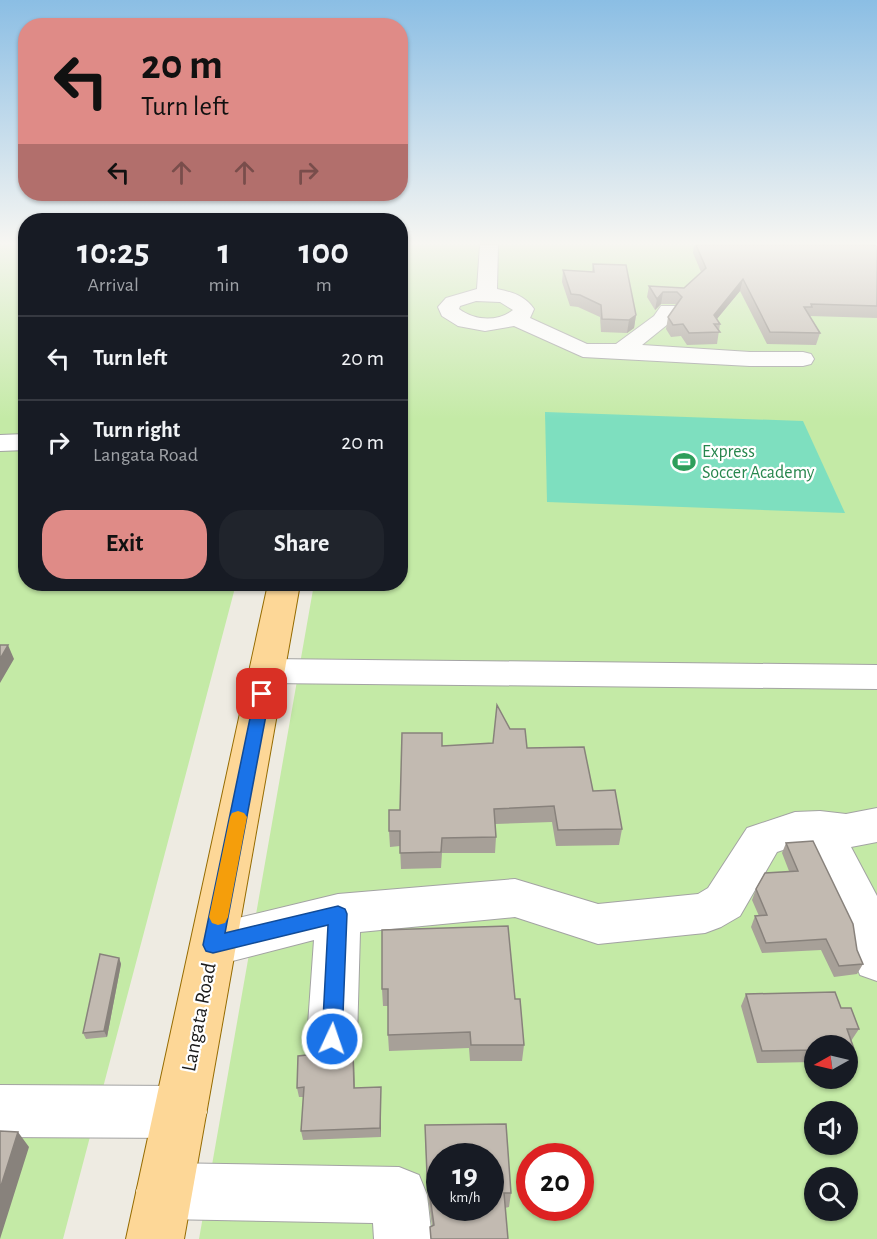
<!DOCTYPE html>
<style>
:root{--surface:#171b24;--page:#20242c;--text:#f1f3f6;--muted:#9ea1a6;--line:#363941;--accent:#df8b87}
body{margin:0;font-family:"Alegreya Sans",sans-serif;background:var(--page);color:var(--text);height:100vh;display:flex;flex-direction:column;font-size:22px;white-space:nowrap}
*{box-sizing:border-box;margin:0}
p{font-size:20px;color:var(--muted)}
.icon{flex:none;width:33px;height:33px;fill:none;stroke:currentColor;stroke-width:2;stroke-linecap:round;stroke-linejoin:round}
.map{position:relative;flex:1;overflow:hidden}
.drawer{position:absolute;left:18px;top:213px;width:390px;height:378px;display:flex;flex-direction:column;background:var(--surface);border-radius:24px;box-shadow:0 2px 4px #0004}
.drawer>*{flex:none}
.banner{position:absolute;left:18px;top:18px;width:390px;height:183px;border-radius:24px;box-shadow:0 2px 4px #0004;background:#df8b87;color:#111;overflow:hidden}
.needle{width:39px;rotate:262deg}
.tools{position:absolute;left:804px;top:1035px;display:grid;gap:12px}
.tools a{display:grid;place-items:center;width:54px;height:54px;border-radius:50%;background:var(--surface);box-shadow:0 2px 4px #0004;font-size:30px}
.speed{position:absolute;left:426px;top:1143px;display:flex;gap:12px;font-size:30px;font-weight:700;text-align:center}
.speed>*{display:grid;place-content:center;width:78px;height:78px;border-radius:50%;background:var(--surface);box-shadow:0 2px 4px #0004;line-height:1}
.speed small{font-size:15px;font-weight:400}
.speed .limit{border:9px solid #d22;background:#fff;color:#111}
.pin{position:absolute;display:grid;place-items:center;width:51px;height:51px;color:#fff;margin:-26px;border-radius:12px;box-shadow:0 3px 9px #0006}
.me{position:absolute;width:66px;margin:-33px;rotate:3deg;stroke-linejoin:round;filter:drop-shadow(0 0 4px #0008)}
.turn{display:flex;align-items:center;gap:21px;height:126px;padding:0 24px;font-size:27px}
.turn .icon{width:78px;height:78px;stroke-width:2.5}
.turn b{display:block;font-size:42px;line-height:51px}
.lanes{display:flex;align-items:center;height:57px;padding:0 24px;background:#0003;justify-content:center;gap:30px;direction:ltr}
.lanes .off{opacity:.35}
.eta{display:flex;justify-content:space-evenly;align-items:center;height:102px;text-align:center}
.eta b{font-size:36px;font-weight:700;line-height:42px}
.cta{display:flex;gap:12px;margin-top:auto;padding:12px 24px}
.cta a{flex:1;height:69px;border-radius:24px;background:var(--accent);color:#111;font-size:24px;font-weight:700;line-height:69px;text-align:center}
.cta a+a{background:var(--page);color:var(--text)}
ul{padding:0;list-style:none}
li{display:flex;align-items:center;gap:18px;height:84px;padding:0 24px;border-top:2px solid var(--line)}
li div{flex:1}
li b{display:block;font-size:22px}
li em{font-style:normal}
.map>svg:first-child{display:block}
.grass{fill:#c4eaa6;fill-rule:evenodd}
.pitch{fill:#7edfbf}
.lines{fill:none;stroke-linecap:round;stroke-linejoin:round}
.minor-casing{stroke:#a3a3a3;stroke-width:2}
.major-casing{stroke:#956b00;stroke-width:2}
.minor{fill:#fff;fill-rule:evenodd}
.major{fill:#fdd797;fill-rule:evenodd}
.wall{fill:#a7a098}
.shaded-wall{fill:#88827c}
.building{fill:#c2bab1;stroke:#88827c;stroke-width:1.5;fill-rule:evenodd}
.route{fill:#1a73e8;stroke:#114b97;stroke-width:1.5}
.slow{fill:#f59e0b}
.labels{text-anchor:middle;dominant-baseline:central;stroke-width:4.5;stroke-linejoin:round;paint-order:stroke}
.leisure-label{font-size:18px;fill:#27864d;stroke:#fff;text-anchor:start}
.near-street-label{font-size:21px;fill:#1c1c1c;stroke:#fff}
</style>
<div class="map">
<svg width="877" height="1239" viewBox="0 0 877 1239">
<rect width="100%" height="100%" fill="#eeebe2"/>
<!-- grass -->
<path class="grass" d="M 0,245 L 25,245 L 26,584 L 236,584 L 63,1239 L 0,1239 Z
M 401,245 L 877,245 L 877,1239 L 199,1239 L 314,584 L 400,584 ZM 814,1046 L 848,1046 L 848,1078 L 814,1078 ZM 814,1112 L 848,1112 L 848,1144 L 814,1144 ZM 440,1156 L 490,1156 L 490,1208 L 440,1208 ZM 530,1156 L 580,1156 L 580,1208 L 530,1208 ZM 814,1178 L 848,1178 L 848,1210 L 814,1210 Z"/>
<!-- pitch -->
<path class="pitch" d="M 545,412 L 803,421 L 845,513 L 547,502 Z"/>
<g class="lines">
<!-- minor casing -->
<g class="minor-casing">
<path id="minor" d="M 480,245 L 498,245 L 497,289 C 512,292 525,296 534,309 L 530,318 L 587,344 L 616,344 L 654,316 L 661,306 L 675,306 L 678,310 L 668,324 L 642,345 L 750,352 L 803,352 L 811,354 L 814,359 L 811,364 L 803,366 L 750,366 L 583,357 L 514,326 L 485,331 L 458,326 L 442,316 L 438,307 L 446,298 L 477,289 ZM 476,301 L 500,302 L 513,310 C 498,322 475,321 459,309 L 460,306 Z
M 26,434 L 26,450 L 0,451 L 0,435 Z
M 267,659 L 877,665 L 877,689 L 267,683 L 255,679 L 249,671 L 255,663 Z
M 877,808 L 877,842 L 851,847 L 877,896 L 877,981 L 860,975 L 854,960 L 850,934 L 808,845 L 795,846 L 777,852 L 740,916 L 721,927 L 705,933 L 598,944 L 515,917 L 360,932 L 357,1039 L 350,1056 L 332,1063 L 314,1056 L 307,1039 L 314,940 L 213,966 L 197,960 L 190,945 L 197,930 L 213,924 L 338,894 L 515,879 L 598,904 L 698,894 L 708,888 L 747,828 L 795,812 L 820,811 L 846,814 Z
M 0,1085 L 181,1086 L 200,1093 L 207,1112 L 200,1131 L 181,1138 L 0,1137 Z
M 164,1163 L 399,1167 L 419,1175 L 427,1195 L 432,1239 L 374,1239 L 373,1223 L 164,1219 L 144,1211 L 136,1191 L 144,1171 Z"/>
</g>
<!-- major casing -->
<g class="major-casing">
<path id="major" d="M 268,584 L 300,584 L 184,1239 L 126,1239 Z"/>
</g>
<!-- minor -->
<use href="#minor" class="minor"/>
<!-- major -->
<use href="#major" class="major"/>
</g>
<!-- wall -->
<path class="wall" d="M 694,245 L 872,245 L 877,246 L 877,318 L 810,316 L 820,333 L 816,345 L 767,344 L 740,291 L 717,319 L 720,324 L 717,344 L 687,345 L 681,336 L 671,337 L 666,329 L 668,317 L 676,305 L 675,304 L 661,304 L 655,310 L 647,297 L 649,286 L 684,288 L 701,272 L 693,253 Z
M 593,264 L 636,315 L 634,328 L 627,333 L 601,332 L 600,317 L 578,307 L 570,306 L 562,282 L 563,270 L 592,272 Z
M 510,729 L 527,748 L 593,791 L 622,829 L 619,845 L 556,846 L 552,822 L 495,824 L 496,837 L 495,853 L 442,853 L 441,868 L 401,869 L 400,846 L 390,847 L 389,831 L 400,810 L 442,746 L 493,743 Z
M 786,843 L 857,950 L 863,964 L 857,974 L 834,977 L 821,950 L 762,953 L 751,927 L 755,916 L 759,916 L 752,900 L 756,889 L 789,871 L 782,853 Z
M 382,930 L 515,999 L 524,1045 L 522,1061 L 470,1061 L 469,1048 L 389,1051 L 388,1035 L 388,1006 L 383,1006 L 382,989 Z
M 119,958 L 121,964 L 107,1037 L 86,1039 L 83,1033 Z
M 746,994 L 841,1008 L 859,1029 L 851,1041 L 854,1049 L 848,1061 L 848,1046 L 814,1046 L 814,1062 L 757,1063 L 741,1006 Z
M 354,1061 L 354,1088 L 381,1096 L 381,1137 L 303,1140 L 301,1131 L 304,1097 L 299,1097 L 297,1088 Z
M 425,1125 L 511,1193 L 509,1207 L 432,1226 L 427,1189 Z"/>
<!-- shaded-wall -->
<path class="shaded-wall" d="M 743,279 L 740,291 L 711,326 L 714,315 Z
M 663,292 L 661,304 L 655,310 L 657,299 Z
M 636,315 L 634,328 L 627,333 L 629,320 Z
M 8,645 L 14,659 L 0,683 L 0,659 Z
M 119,958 L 121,964 L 107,1037 L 104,1031 Z
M 353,1051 L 354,1061 L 355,1097 L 354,1088 Z
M 381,1087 L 381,1137 L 380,1128 Z
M 18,1132 L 29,1147 L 0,1239 L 0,1189 Z"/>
<!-- building -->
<path class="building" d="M 696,245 L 872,245 L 877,246 L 877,306 L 811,304 L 812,307 L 804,307 L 820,333 L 770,332 L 743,279 L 714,315 L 720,324 L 714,324 L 720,332 L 689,333 L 683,324 L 673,325 L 668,317 L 682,297 L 677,292 L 663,292 L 657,299 L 649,286 L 684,288 L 706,268 Z
M 593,264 L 626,265 L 636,315 L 629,320 L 602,319 L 601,305 L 580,295 L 571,294 L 563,270 L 594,272 Z
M 0,645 L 8,645 L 0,659 Z
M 497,705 L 510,729 L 525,729 L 527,748 L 584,747 L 593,791 L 615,790 L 622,829 L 558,830 L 554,806 L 494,809 L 496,837 L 442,838 L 441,852 L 400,853 L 400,831 L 389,831 L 389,810 L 400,810 L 402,733 L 442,733 L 442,746 L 493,743 Z
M 813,841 L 853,924 L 857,950 L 863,964 L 839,966 L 826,939 L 766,943 L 755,916 L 767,915 L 756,889 L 765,873 L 798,871 L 786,843 Z
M 508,926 L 515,999 L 520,999 L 524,1045 L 471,1045 L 470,1032 L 388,1035 L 388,989 L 382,989 L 382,930 Z
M 100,954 L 119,958 L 104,1031 L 83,1033 Z
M 835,992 L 841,1008 L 851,1008 L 859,1029 L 847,1029 L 854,1049 L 848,1049 L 848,1046 L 814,1046 L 814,1050 L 762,1051 L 746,994 Z
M 353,1051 L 354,1088 L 381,1087 L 380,1128 L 301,1131 L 304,1087 L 297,1088 L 298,1056 L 325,1053 L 331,1055 Z
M 506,1124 L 511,1193 L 504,1193 L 508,1239 L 431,1239 L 430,1227 L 434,1225 L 427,1175 L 425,1125 ZM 440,1156 L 490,1156 L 490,1208 L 440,1208 Z
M 0,1131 L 18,1132 L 0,1189 Z"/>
<!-- sky -->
<linearGradient id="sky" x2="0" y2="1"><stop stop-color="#8bbee4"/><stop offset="0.58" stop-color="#f7f6f2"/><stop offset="1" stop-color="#f7f6f2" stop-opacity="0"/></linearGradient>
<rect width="877" height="419" fill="url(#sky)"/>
<!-- route -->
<path class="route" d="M 262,689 L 270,694 L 225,933 L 338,906 L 345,909 L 347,914 L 342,1039 L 339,1046 L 332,1049 L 325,1046 L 322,1039 L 328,925 L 213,953 L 206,951 L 203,945 L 255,694 Z"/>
<!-- slow -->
<path class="slow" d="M 238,811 L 244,813 L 247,817 L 228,917 L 225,923 L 218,925 L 212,923 L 209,917 L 230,817 L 232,813 Z"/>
<!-- icons -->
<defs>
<g id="stadium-bare" transform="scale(1.8)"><path d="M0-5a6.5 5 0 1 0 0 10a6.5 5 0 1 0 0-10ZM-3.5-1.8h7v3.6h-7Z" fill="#2e9e5b" stroke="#fff" stroke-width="2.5" paint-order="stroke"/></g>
</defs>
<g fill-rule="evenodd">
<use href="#stadium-bare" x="684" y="462"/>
</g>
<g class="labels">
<!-- leisure labels -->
<g class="leisure-label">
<text x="702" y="452">Express<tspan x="702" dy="21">Soccer Academy</tspan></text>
</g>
<!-- near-street labels -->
<g class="near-street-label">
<text transform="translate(199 1017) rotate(-79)">Langata Road</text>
</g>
</g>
</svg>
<div class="tools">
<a><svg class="needle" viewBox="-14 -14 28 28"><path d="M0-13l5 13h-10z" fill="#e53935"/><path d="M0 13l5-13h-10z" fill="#9ea1a6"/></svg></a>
<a><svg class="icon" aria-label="sound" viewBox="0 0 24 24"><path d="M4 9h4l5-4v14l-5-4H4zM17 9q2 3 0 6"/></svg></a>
<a><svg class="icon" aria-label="search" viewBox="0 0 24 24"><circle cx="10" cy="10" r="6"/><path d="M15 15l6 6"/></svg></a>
</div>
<div class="speed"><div>19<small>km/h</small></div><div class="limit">20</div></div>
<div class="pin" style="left:262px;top:694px;background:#d93025"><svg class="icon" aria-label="arrive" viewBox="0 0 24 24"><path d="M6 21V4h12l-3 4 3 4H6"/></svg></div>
<svg class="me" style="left:332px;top:1039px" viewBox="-20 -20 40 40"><circle r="17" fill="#1a73e8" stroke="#fff" stroke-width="3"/><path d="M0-11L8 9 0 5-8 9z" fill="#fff"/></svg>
<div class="banner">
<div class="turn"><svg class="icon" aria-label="left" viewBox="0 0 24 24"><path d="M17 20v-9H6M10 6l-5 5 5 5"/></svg><div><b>20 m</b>Turn left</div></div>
<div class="lanes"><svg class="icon" aria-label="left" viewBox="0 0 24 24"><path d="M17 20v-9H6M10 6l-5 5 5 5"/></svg><svg class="icon off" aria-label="ahead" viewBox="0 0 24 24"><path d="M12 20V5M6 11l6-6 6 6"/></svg><svg class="icon off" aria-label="ahead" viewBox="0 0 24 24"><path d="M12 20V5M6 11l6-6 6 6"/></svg><svg class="icon off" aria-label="right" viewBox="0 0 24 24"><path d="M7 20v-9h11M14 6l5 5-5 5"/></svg></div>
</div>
<section class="drawer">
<div class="eta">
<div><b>10:25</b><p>Arrival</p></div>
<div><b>1</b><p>min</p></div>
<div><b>100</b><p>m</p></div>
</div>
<ul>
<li><svg class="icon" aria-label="left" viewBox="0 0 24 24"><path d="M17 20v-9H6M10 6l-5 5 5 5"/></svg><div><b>Turn left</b></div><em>20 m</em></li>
<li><svg class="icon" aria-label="right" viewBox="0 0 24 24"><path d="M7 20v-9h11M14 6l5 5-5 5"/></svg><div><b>Turn right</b><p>Langata Road</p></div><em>20 m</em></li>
</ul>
<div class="cta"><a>Exit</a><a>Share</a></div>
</section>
</div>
